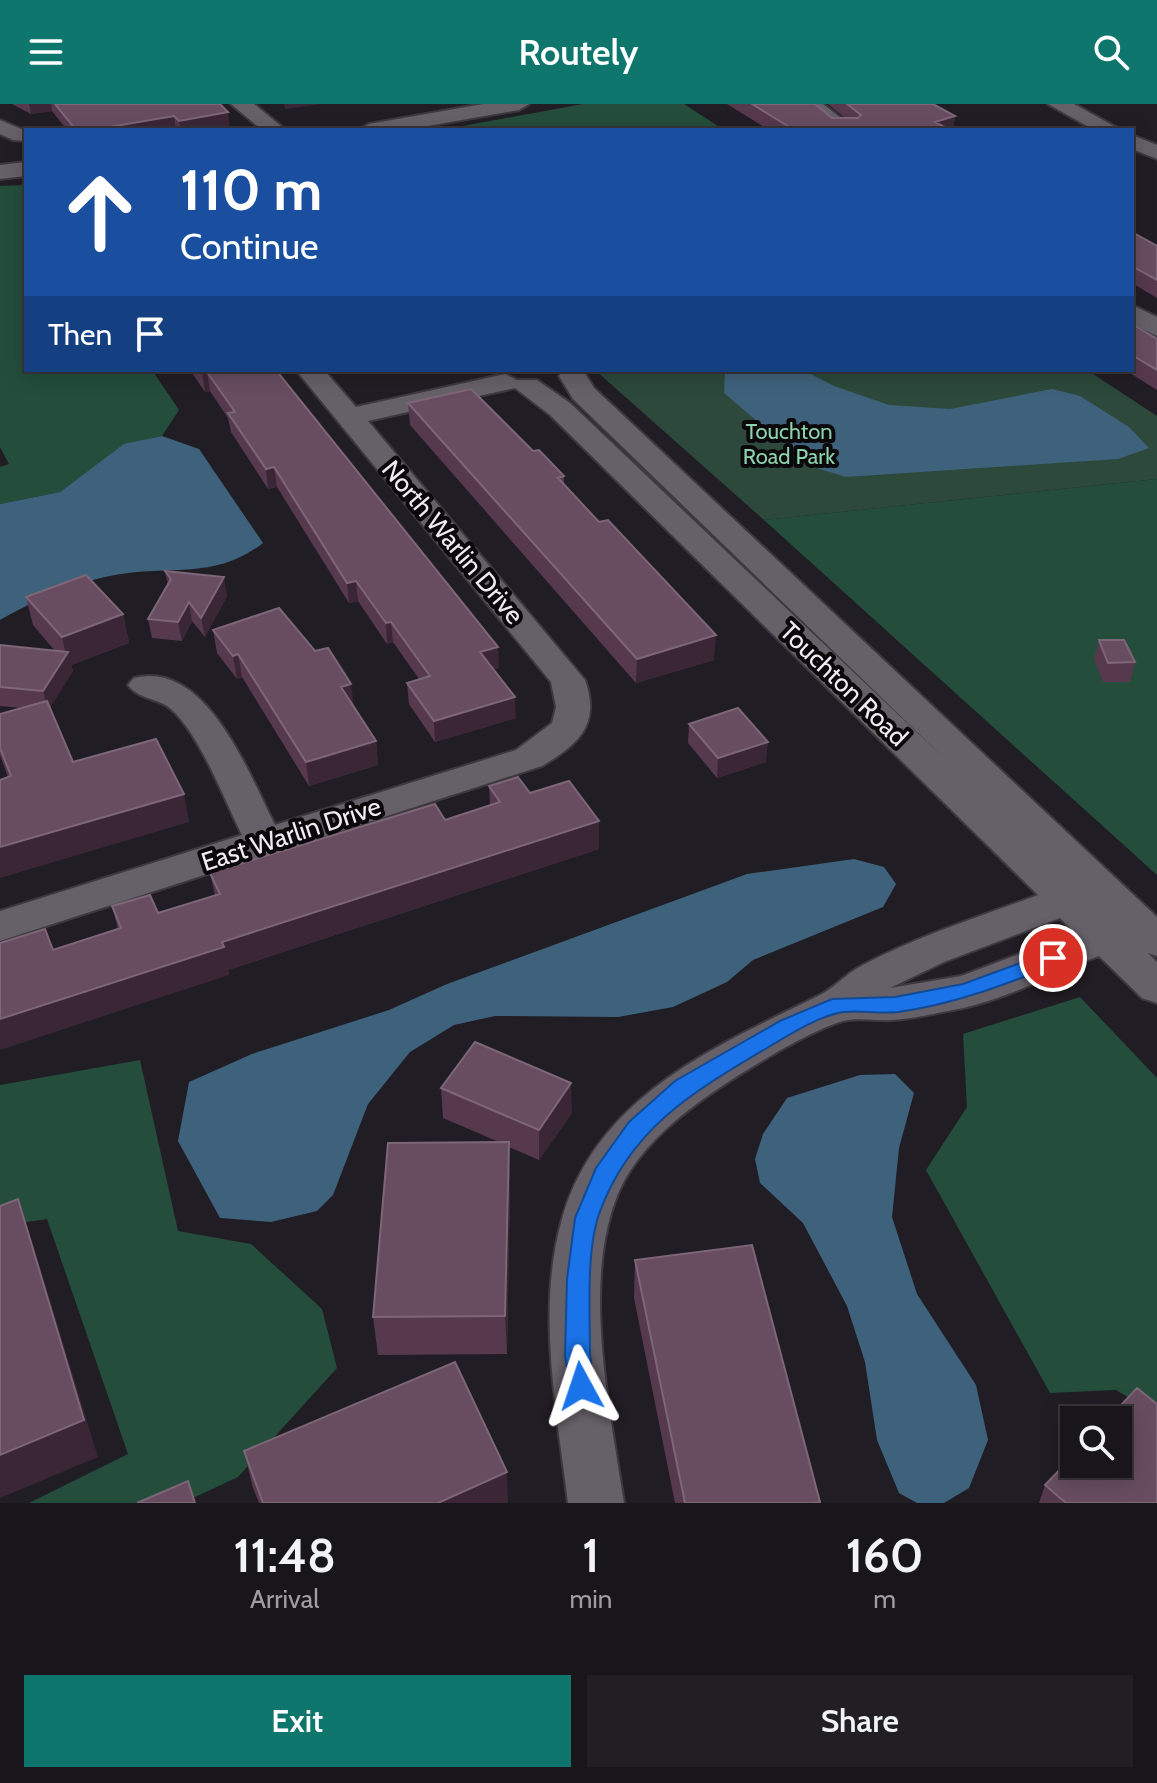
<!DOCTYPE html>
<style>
:root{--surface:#19161b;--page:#221f24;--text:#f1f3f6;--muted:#9f9fa3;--line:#37353a;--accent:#0f766e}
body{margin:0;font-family:Cabin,sans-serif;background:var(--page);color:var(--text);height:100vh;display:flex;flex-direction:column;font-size:30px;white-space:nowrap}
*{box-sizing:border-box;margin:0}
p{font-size:26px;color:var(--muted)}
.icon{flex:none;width:44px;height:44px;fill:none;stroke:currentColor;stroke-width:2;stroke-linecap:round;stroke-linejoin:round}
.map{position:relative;height:1399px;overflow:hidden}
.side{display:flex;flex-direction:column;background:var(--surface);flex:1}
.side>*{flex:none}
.hud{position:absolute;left:24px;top:24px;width:1110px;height:244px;border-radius:0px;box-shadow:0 4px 20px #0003,0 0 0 2px var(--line);background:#1a4fa0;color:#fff;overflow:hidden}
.controls{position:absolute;left:1060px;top:1302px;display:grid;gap:16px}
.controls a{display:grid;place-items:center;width:72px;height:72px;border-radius:0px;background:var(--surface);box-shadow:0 4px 20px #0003,0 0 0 2px var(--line);font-size:40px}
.pin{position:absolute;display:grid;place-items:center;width:68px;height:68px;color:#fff;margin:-34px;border:4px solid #fff;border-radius:50%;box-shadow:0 2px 8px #0007}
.me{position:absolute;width:88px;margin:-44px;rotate:355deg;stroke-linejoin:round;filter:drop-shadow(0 0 6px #0008)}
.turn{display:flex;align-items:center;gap:28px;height:168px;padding:0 24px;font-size:36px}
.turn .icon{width:104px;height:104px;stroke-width:2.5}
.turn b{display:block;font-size:56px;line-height:68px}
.then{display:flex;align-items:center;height:76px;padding:0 24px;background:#0003;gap:16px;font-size:30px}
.eta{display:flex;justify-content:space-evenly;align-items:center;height:136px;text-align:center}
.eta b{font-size:48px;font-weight:600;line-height:56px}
.cta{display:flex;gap:16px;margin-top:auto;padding:16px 24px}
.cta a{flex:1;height:92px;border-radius:0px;background:var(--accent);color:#fff;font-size:32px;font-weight:600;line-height:92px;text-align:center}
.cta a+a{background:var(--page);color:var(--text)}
header{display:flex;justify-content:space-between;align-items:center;height:104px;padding:0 24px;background:var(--accent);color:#fff;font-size:36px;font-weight:600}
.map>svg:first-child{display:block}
.green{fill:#2c493b}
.forest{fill:#244e3b}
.water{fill:#3f627c}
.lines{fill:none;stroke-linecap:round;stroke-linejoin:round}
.minor-casing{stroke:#3d393f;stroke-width:4}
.minor{fill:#666069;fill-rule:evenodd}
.wall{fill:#57394e}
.shaded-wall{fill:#3b2636}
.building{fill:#684d60;stroke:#7d6677;stroke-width:2}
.route{fill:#1a73e8;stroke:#114b97;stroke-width:2}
.labels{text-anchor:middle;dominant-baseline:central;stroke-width:8;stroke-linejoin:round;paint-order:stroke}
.far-park-label{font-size:22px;fill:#8bd2ae;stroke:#0a080b}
.street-label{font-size:26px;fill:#f0ecf2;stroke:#0a080b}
</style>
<header><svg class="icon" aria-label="menu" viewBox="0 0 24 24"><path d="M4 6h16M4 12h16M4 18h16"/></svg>Routely<svg class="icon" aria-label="search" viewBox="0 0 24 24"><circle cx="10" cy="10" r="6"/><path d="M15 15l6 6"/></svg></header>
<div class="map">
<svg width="1157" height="1399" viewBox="0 0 1157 1399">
<rect width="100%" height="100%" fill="#211d24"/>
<!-- green -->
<path class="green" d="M 595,266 L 1087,266 L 1157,312 L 1157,375 L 764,416 Z"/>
<!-- forest -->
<path class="forest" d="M 583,0 L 684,0 L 724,26 L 441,26 Z
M 26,81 L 26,266 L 152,266 L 179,306 L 162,332 L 124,341 L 60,388 L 0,400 L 0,363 L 9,360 L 0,343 L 0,82 Z
M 1157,375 L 1157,771 L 764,416 Z
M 1080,893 L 1157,974 L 1157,1311 L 1116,1286 L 1050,1289 L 926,1066 L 967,1003 L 963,930 Z
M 140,956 L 178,1127 L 251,1140 L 322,1205 L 337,1264 L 238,1373 L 182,1399 L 29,1399 L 128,1350 L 47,1115 L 0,1122 L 0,981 Z"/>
<!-- water -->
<path class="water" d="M 737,266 L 803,266 L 834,282 L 889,301 L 950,305 L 1052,285 L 1080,292 L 1129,323 L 1149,344 L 1118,355 L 846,373 L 810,362 L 724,289 L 725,269 Z
M 162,332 L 199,345 L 263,439 C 217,475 174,462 121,470 C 74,478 41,493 0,516 L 0,400 L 60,388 L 124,340 Z
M 854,755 L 884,763 L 896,780 L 883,803 L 753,856 L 727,878 L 673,903 L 618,913 L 495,912 L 454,921 L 410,948 L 368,1000 L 333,1091 L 317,1107 L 271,1118 L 220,1114 L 178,1037 L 189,978 L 252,950 L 389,906 L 447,880 L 747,770 Z
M 895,970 L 914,989 L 899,1044 L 892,1113 L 917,1190 L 976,1281 L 988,1336 L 969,1384 L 944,1399 L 917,1399 L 899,1389 L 877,1336 L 865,1258 L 847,1202 L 803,1119 L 760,1079 L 755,1055 L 763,1030 L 787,994 L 860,971 Z"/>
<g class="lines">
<!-- minor casing -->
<g class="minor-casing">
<path id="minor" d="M 231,0 L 254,0 L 286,26 L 262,26 Z
M 483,0 L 529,0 L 519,6 L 405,26 L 358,26 L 369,20 Z
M 800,0 L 823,0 L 856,26 L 832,26 Z
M 1048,0 L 1074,0 L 1121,26 L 1094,26 Z
M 0,16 L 26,27 L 26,37 L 13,36 L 0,30 Z
M 1132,31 L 1157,41 L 1157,55 L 1132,45 Z
M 26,58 L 26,72 L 0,75 L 0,61 Z
M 1132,201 L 1157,213 L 1157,232 L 1132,220 Z
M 296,266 L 324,266 L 356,303 L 505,270 L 517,276 L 537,276 L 570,299 L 946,656 L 573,295 L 559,272 L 563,266 L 583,266 L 594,284 L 1157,813 L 1157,852 L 1148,849 L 1157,858 L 1157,899 L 1142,894 L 1099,852 C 1055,869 1009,894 963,904 C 940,908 915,915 891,916 C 876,917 857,913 843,917 C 809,927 755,961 725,980 C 686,1006 644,1038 622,1081 C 579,1170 610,1305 624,1399 L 568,1399 C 557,1308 536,1206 562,1115 C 596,993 714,943 818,892 C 835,884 846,869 863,861 C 918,832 979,813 1038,791 L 550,311 L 515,284 L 368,317 L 585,576 C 601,621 578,640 542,662 L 0,837 L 0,807 L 242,731 C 225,697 199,629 171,605 C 159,594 139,596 128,581 L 134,574 C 207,555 249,671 275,721 L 516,646 L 552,619 L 556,603 L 551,578 ZM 1060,814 L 1075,829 L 961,872 L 890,884 L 944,858 Z"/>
</g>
<!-- minor -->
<use href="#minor" class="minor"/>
</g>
<!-- wall -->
<path class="wall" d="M 12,0 L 220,0 L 230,23 L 213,26 L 67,26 L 52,7 L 31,10 Z
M 727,0 L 815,0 L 832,14 L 845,14 L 828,0 L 933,0 L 955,12 L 953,26 L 769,26 Z
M 1132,128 L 1157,142 L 1157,194 L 1132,179 Z
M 1132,220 L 1157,235 L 1157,286 L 1125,266 L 1132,266 Z
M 190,266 L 276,266 L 499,564 L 494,565 L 516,614 L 435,638 L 409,600 L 407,579 L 419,575 L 393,538 L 387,540 L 358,497 L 349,499 L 277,383 L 268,385 L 231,328 L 228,314 L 210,287 L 205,288 Z
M 408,299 L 533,347 L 564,372 L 564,381 L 714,556 L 636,579 L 410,321 Z
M 165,467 L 227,492 L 205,533 L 192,517 L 182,537 L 152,534 L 148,515 L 168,481 Z
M 26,493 L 123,510 L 129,539 L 71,561 L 73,567 L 50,603 L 73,658 L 189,718 L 8,673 L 0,651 L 0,610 L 21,604 L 0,602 L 0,541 L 55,547 L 33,521 Z
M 213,526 L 354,603 L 376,637 L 378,661 L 309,682 L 242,573 L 237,575 L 217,549 Z
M 1099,536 L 1135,558 L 1130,578 L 1103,578 L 1094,555 Z
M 689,620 L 766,658 L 717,674 L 688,639 Z
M 489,682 L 530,689 L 599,745 L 228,866 L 229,871 L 53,846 L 118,825 L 112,802 L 158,809 L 215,791 L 210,769 L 445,716 L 490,702 Z
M 441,984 L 572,1009 L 539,1056 L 509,1043 L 510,1077 L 507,1250 L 378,1251 L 373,1213 L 499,1038 L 443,1014 Z
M 635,1156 L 820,1398 L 820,1399 L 675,1399 L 634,1194 Z
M 244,1347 L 508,1399 L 259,1399 L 253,1384 Z
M 1045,1381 L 1157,1399 L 1039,1399 Z"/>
<!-- shaded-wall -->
<path class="shaded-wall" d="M 29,0 L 51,0 L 52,7 L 31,10 Z
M 284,0 L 322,0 L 285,5 Z
M 228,8 L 230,23 L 213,26 L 180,26 L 179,17 Z
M 174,12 L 176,26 L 92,26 Z
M 955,12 L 953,26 L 934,26 L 935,18 Z
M 207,268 L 210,287 L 205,288 L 202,269 Z
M 274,363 L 277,383 L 268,385 L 266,365 Z
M 224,473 L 227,492 L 205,533 L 201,514 Z
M 356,477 L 358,497 L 349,499 L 347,479 Z
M 189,498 L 192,517 L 182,537 L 178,518 Z
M 123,510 L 129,539 L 71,561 L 73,567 L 48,607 L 43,587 L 66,551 L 62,533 Z
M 391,518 L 393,538 L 387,540 L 386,519 Z
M 716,531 L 714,556 L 636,579 L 637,555 Z
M 498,543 L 499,564 L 481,569 L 480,548 Z
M 238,550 L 242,573 L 237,575 L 233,552 Z
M 351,580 L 354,604 L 341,583 Z
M 515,593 L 516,614 L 435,638 L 434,617 Z
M 376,637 L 378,661 L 309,682 L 306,658 Z
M 768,638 L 766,658 L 717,674 L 718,654 Z
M 184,690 L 189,718 L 0,774 L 0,743 Z
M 599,717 L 599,745 L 228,866 L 229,871 L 0,946 L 0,915 L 222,838 Z
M 571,979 L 572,1009 L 539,1056 L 539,1026 Z
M 509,1038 L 510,1077 L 507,1250 L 505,1212 Z
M 18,1095 L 31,1134 L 98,1353 L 0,1394 L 0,1351 Z
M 507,1368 L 508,1399 L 438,1399 Z"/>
<!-- building -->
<path class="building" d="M 55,0 L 220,0 L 228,8 L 179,17 L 174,12 L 92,26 L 76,26 Z
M 752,0 L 815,0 L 832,14 L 858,14 L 861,11 L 847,0 L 933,0 L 955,12 L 935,18 L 950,26 L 794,26 Z
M 1132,128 L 1157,142 L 1157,176 L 1132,162 Z
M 1132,220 L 1157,235 L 1157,266 L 1132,251 Z
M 200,266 L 276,266 L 498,543 L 480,548 L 515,593 L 434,617 L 407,579 L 430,572 L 391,518 L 386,519 L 356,477 L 347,479 L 274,363 L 266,365 L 228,309 L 235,308 L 207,268 L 202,269 Z
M 471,285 L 533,347 L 539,346 L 564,372 L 558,374 L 599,418 L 608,416 L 716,531 L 637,555 L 408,299 Z
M 165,467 L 224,473 L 201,514 L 189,498 L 178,518 L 148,515 L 171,475 Z
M 86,471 L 123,510 L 62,533 L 26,493 Z
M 279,504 L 315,547 L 328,544 L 351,580 L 341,583 L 376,637 L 306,658 L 238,550 L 233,552 L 213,526 Z
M 1099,536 L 1124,536 L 1135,558 L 1108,559 Z
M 0,541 L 68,548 L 43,587 L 0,583 Z
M 47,597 L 73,658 L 156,635 L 184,690 L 0,743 L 0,676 L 11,672 L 0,644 L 0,610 Z
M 738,604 L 768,638 L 718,654 L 689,620 Z
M 518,673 L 530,689 L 569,677 L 599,717 L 222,838 L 224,843 L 0,915 L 0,839 L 45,825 L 53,846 L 121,824 L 112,802 L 150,791 L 158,809 L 220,790 L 210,769 L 435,700 L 445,716 L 500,698 L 489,682 Z
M 475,938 L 571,979 L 539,1026 L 441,984 Z
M 509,1038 L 505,1212 L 373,1213 L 388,1039 Z
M 18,1095 L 84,1316 L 0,1351 L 0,1102 Z
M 752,1141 L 820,1398 L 812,1399 L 685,1399 L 635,1156 Z
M 455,1258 L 507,1368 L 438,1399 L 263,1399 L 244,1347 Z
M 1137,1284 L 1157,1300 L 1157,1399 L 1066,1399 L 1045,1381 L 1074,1351 L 1074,1360 L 1118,1360 L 1118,1316 L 1107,1316 Z
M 188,1377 L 195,1399 L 137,1399 Z"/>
<!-- route -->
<path class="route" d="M 1053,847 L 1063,854 L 1060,859 C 1006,880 956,900 898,908 C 880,910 861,906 843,908 C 818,912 789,931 767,944 C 693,988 630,1024 599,1110 C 586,1148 590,1208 590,1249 C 591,1263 596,1277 590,1290 L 581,1293 L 572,1290 L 565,1253 L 567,1175 L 575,1114 L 596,1064 L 629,1018 L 675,977 L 780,917 L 832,895 L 895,893 L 963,880 Z"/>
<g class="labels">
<!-- far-park labels -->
<g class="far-park-label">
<text x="789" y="327">Touchton<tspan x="789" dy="25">Road Park</tspan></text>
</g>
<!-- street labels -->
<g class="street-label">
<text transform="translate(453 438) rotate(50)">North Warlin Drive</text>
<text transform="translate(844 580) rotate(44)">Touchton Road</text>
<text transform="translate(291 730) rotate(-18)">East Warlin Drive</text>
</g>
</g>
</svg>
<div class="controls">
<a><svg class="icon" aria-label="search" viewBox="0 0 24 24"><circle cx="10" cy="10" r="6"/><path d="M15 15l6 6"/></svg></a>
</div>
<div class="pin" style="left:1053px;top:854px;background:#d93025"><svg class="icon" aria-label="arrive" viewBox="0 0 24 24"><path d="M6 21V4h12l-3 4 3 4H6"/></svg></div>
<svg class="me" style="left:581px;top:1282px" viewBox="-20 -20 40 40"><path d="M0-17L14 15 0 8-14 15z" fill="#1a73e8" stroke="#fff" stroke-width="4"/></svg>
<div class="hud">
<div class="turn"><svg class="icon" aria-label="ahead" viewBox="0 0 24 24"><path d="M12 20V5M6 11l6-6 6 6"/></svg><div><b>110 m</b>Continue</div></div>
<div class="then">Then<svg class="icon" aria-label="arrive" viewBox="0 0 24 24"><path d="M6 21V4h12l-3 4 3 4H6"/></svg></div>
</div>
</div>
<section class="side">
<div class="eta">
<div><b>11:48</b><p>Arrival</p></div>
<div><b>1</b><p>min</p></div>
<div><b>160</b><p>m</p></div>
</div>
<div class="cta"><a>Exit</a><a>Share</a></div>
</section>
